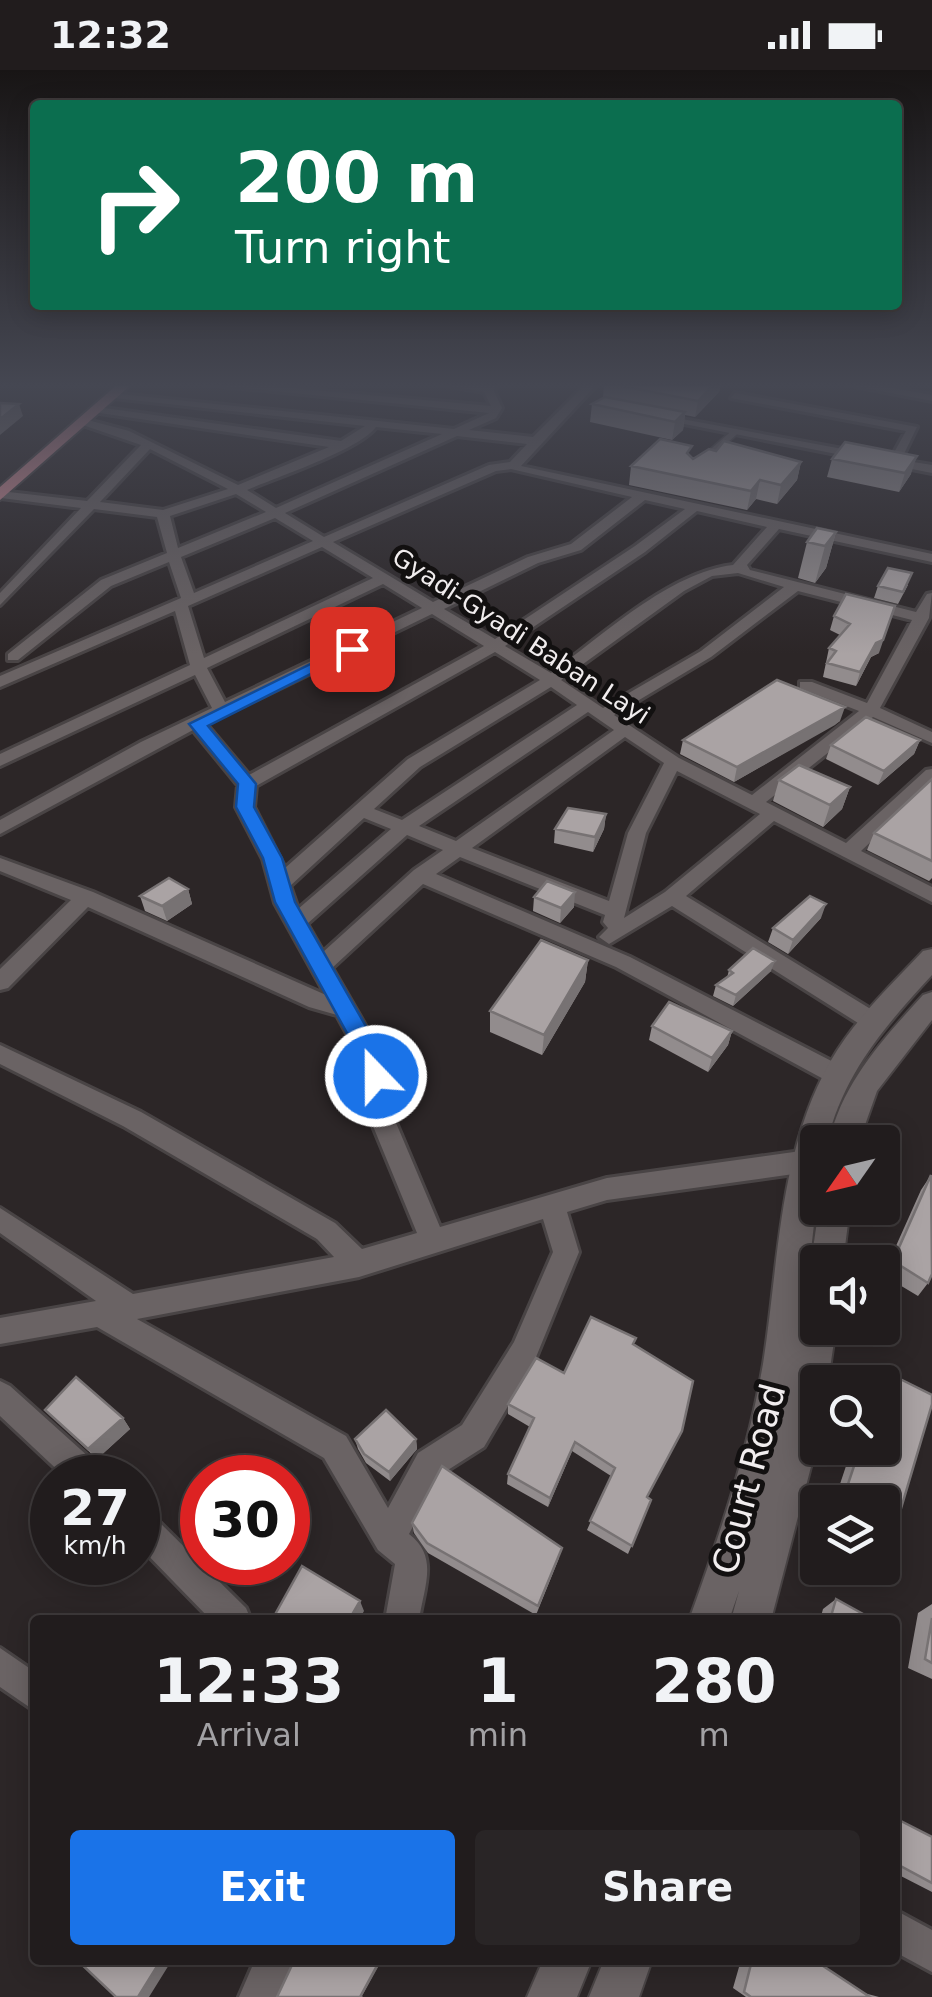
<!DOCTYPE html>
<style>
:root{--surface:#211c1d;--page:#292526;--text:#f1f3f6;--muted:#a2a1a4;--line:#3e3a3b;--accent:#1a73e8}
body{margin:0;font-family:"DejaVu Sans",sans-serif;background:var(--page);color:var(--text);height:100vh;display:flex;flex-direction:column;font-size:38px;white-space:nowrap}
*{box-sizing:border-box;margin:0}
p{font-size:32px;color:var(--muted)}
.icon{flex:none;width:55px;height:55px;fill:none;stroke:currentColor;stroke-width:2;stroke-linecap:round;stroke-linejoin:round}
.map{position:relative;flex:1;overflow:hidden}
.details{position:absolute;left:30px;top:1545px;width:870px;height:350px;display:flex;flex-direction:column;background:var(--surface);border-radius:10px;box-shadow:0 5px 25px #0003,0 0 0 2px var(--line)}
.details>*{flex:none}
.top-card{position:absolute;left:30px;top:30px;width:872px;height:210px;border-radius:10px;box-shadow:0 5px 25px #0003,0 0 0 2px var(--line);background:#0b6e4f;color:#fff;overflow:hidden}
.needle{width:65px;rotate:236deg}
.fabs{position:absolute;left:800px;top:1055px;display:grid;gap:20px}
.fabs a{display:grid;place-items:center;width:100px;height:100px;border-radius:10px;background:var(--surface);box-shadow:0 5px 25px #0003,0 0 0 2px var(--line);font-size:50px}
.speed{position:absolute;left:30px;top:1385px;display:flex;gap:20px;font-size:50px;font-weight:700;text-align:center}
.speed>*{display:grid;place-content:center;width:130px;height:130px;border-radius:50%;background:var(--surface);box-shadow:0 5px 25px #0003,0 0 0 2px var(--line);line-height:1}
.speed small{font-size:25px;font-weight:400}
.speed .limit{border:15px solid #d22;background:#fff;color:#111}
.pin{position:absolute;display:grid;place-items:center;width:85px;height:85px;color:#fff;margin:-42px;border-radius:20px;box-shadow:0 5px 15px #0006}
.me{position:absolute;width:110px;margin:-55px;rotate:338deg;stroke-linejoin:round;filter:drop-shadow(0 0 8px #0008)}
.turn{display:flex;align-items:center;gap:35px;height:210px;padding:0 40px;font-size:45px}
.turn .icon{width:130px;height:130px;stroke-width:2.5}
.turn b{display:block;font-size:70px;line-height:85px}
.eta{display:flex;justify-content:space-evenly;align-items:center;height:170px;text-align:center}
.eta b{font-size:60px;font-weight:700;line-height:70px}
.action{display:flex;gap:20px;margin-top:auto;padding:20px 40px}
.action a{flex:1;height:115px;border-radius:10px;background:var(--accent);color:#fff;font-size:40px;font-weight:700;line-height:115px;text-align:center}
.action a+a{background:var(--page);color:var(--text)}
.status{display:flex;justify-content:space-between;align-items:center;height:70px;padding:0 50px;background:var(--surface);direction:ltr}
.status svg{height:28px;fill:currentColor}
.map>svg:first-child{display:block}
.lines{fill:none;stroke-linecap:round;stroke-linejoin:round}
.service-casing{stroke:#494445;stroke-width:9}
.minor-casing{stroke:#494445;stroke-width:6}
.secondary-casing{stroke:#494445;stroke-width:4}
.trunk-casing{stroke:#494445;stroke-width:4}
.service{stroke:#6a6364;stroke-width:6}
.minor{fill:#6a6364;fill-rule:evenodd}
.secondary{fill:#6a6364;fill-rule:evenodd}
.trunk{fill:#d38c96;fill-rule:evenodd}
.wall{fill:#928c8d}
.shaded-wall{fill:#777273}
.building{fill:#aaa3a4;stroke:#777273;stroke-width:2.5}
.route{fill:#1a73e8;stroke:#114b97;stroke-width:2.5}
.labels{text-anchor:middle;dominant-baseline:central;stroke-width:10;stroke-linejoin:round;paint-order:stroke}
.far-street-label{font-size:25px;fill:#f1edee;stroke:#121010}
.near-street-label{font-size:35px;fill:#f1edee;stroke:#121010}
</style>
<div class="status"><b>12:32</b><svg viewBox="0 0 49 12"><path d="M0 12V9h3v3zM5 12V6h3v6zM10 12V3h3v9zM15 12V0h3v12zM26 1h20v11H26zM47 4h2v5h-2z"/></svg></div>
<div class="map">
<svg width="932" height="1927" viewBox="0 0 932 1927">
<rect width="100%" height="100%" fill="#2c2627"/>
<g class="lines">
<!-- service casing -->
<g class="service-casing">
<path id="service" d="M 705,388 L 735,362"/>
</g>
<!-- minor casing -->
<g class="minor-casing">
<path id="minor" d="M 204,314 L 245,314 L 491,336 L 484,322 L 439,314 L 501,314 L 493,319 L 502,338 L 496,348 L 469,360 L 533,367 L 586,314 L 597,314 L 521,396 L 932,484 L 932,492 L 779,459 L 747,495 L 750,500 L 916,542 L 927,524 L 932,523 L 929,548 L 880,638 L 932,662 L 932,673 L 873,647 L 766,732 L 846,773 L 926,700 L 932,699 L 932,714 L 861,781 L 932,817 L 932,832 L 774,751 L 686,826 L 882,946 L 885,952 L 882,958 L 866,958 L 672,836 L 609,874 L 599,867 L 608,858 L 603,852 L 605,845 L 460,787 L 436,804 L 630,887 L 845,998 L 849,1005 L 845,1012 L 829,1012 L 616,897 L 423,814 L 332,898 L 388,995 L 383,1022 L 440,1157 L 607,1108 L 808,1080 L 818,1085 L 817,1098 L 808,1102 L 607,1130 L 567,1142 L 579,1182 L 534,1292 L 484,1377 L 440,1405 L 409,1464 C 439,1487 424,1516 419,1550 L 385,1550 L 395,1494 L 378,1480 L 324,1388 L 97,1257 L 0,1274 L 0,1248 L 96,1231 L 0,1163 L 0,1138 L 133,1224 L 334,1187 L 317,1169 L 123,1056 L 0,994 L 0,975 L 141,1042 L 335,1153 L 362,1179 L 417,1163 L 359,1022 L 364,995 L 337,945 L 309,937 L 88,837 L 8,918 L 0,920 L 0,899 L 71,830 L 0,801 L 0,788 L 93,822 L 326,925 L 275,833 L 263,789 L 236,737 L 238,715 L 193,660 L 0,764 L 0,750 L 141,672 L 212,638 L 195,605 L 0,696 L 0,684 L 190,595 L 175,541 L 0,617 L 0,606 L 181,528 L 169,492 L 111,516 L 18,590 L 8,590 L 8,584 L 101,510 L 167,483 L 157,447 L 94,439 L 0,535 L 0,523 L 81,438 L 1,428 L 0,421 L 87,431 L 141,375 L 80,354 L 84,349 L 129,361 L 238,415 L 329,377 L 93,342 L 97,337 L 341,371 L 365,356 L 114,328 L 110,323 L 454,359 L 489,343 ZM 376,357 L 442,364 L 276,438 L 247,420 C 277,407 359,380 376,357 ZM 457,366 L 527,374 L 510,392 L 489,395 L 324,467 L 285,443 ZM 150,379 L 228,419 L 163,440 L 100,432 ZM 511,399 L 632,427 L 571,474 L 528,487 L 433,532 L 333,472 L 496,401 ZM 236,424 L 266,442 L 178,478 L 170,446 ZM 645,430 L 685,439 L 635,476 L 495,569 L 444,539 L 538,493 L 581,480 ZM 697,441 L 767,457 L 733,495 C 670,502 602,566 551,603 L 505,576 L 645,482 ZM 275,448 L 313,471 L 194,523 L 181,487 ZM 322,477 L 373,508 L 204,588 L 188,536 ZM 738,503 L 784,517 L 701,581 L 603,638 L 561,610 L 684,521 L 712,506 ZM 383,514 L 422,538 L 225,632 L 207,598 ZM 798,521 L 912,550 L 867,633 L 812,612 L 800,612 L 800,618 L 859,641 L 752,725 L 679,688 L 614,645 L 711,587 ZM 432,544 L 484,576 L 249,705 L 206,654 ZM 495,582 L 540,610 L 408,689 L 285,798 L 254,737 L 256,716 ZM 551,617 L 577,635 L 402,750 L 374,739 L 420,697 ZM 588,642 L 614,660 L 456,771 L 419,756 ZM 625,667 L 664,693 L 628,763 L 609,831 L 472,778 ZM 677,701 L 760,744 L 665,822 L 624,848 L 646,763 ZM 364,748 L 391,759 L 298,839 L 290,816 ZM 407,765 L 443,780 L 414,800 L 323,882 L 307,854 ZM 543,1149 L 553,1182 L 514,1272 L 462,1355 L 418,1383 L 388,1438 L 346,1366 L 137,1249 L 359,1207 Z
M 845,314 L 869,314 L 932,325 L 932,331 Z
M 735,323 L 917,357 L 901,390 L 932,395 L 932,403 L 649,347 L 655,344 L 891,388 L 906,361 L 731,328 Z
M 0,1311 L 10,1316 L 100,1397 L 104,1408 L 66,1408 L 0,1346 Z
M 138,1437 L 149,1442 L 246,1538 L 251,1550 L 211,1550 L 138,1475 Z
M 0,1578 L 35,1602 L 35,1641 L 0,1617 Z
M 895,1840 L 932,1860 L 932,1902 L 895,1882 Z
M 255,1890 L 295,1890 L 279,1927 L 239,1927 Z"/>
</g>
<!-- secondary casing -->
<g class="secondary-casing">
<path id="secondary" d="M 932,879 L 932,905 C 885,956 844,1003 827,1072 L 818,1072 L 818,1120 L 802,1258 L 807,1246 L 818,1242 L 818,1258 L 836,1258 L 828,1312 L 818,1312 L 818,1370 L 771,1550 L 731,1550 L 739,1521 L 729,1550 L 689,1550 C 719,1467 748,1382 763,1294 C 779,1193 778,1084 830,992 C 854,950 890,916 923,881 Z
M 932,922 L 932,950 L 877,1021 L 859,1072 L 829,1072 C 842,1013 883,969 923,925 Z
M 819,1138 L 850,1138 L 843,1192 L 818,1192 L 818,1203 L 811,1192 Z
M 543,1890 L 592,1890 L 577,1927 L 527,1927 Z
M 604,1890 L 652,1890 L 639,1927 L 589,1927 Z"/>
</g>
<!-- trunk casing -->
<g class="trunk-casing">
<path id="trunk" d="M 118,314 L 132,314 L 0,430 L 0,417 Z"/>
</g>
<!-- service -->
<use href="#service" class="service"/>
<!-- minor -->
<use href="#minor" class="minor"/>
<!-- secondary -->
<use href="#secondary" class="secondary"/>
<!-- trunk -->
<use href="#trunk" class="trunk"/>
</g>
<!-- wall -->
<path class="wall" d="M 604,314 L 721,314 L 719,322 L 695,347 L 685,345 L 683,360 L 672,370 L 590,352 L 592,334 L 603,329 Z
M 690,386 L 693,389 L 801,392 L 797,410 L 777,434 L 756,429 L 747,440 L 629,415 L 631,396 Z
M 832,389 L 911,404 L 899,422 L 827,407 Z
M 836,462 L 826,498 L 815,513 L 798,508 L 807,472 Z
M 908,515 L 898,534 L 874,528 L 878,516 Z
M 846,524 L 879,583 L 871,587 L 856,616 L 823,607 L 829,578 L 840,565 L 830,560 L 834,546 Z
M 840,651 L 734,712 L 680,684 L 683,670 Z
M 920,670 L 914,684 L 878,715 L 826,689 L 831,675 Z
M 932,709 L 932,808 L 929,811 L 867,780 L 874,763 Z
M 779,710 L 850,717 L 842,739 L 823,757 L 773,731 Z
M 606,744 L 604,759 L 593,782 L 554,773 L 555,759 Z
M 188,819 L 192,834 L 167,851 L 145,841 L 140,826 Z
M 534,827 L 574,837 L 560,853 L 533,841 Z
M 821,848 L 788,884 L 768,872 L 773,858 Z
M 588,890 L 585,912 L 542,985 L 490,962 L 490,941 Z
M 729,900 L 771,901 L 733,936 L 713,926 L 716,915 L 727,908 Z
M 652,956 L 732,961 L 728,975 L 708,1002 L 649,970 Z
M 931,1105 L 928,1213 L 918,1226 L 883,1205 L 921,1120 Z
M 634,1275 L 647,1428 L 651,1430 L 628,1484 L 587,1460 L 611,1406 L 572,1381 L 548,1437 L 507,1414 L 508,1404 L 530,1357 L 508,1344 L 508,1334 L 564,1303 Z
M 886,1302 L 894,1462 L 882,1472 L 882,1432 L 834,1432 L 852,1378 L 882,1378 L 882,1312 L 877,1312 Z
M 45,1340 L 123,1348 L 130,1359 L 97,1389 Z
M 355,1369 L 416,1369 L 417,1379 L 390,1411 L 366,1393 L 358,1379 Z
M 412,1453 L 559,1488 L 536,1545 L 428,1483 L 414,1463 Z
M 836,1529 L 874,1550 L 820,1550 L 823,1539 Z
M 932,1534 L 932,1609 L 908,1598 L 918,1543 Z
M 895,1748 L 932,1767 L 932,1822 L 895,1803 Z
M 741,1890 L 814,1890 L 864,1923 L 879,1927 L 746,1927 L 733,1918 Z"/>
<!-- shaded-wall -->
<path class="shaded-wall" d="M 714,314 L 721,314 L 719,322 L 695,347 L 698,331 Z
M 19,334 L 23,346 L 0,365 L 0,349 Z
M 685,342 L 683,360 L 672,370 L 675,352 Z
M 917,386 L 911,404 L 899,422 L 905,403 Z
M 801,392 L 797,410 L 777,434 L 781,415 Z
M 760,410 L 756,429 L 747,440 L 751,421 Z
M 836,462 L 826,498 L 815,513 L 825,476 Z
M 895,536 L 879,583 L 871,587 L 856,616 L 860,602 Z
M 845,637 L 840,651 L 835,655 L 734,712 L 737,697 Z
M 920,670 L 914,684 L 878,715 L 884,701 Z
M 850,717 L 842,739 L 823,757 L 830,735 Z
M 606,744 L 604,759 L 593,782 L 595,767 Z
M 188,819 L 192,834 L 167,851 L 162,836 Z
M 575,822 L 574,837 L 560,853 L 561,838 Z
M 826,834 L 821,848 L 788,884 L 793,870 Z
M 588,890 L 585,912 L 542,985 L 544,965 Z
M 775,891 L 771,901 L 733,936 L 736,925 Z
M 732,961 L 728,975 L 708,1002 L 712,988 Z
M 123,1348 L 130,1359 L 97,1389 L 88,1379 Z
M 416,1369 L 417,1379 L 390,1411 L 389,1402 Z
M 575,1372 L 572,1381 L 548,1437 L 550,1428 Z
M 85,1492 L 100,1492 L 90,1504 L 81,1497 Z
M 360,1531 L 364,1541 L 359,1550 L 349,1550 Z
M 161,1890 L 172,1890 L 149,1927 L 138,1927 Z
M 380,1890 L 382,1890 L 362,1926 L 363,1927 L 360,1927 Z"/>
<!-- building -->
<path class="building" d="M 611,314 L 714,314 L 698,331 Z
M 605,327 L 685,342 L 675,352 L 592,334 Z
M 0,333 L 19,334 L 0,349 Z
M 660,369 L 692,376 L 687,383 L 693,389 L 709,379 L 716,381 L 724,371 L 801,392 L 781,415 L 760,410 L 751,421 L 631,396 Z
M 845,372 L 917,386 L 905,403 L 832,389 Z
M 817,458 L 836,462 L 825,476 L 807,472 Z
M 888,498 L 912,503 L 903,522 L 878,516 Z
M 846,524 L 895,536 L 883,570 L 876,573 L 860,602 L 827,593 L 836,581 L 829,578 L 850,554 L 834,546 Z
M 777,610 L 845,637 L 737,697 L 683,670 Z
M 866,647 L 920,670 L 884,701 L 831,675 Z
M 799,695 L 850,717 L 830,735 L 779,710 Z
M 932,709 L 932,791 L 874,763 Z
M 568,738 L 606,744 L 595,767 L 555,759 Z
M 169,808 L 188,819 L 162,836 L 140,826 Z
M 547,811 L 575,822 L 561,838 L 534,827 Z
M 810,826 L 826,834 L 793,870 L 773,858 Z
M 541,870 L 588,890 L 544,965 L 490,941 Z
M 753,878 L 775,891 L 736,925 L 716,915 L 733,903 L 729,900 Z
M 669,932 L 732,961 L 712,988 L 652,956 Z
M 931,1105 L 932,1204 L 928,1213 L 893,1191 Z
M 591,1247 L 636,1268 L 633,1274 L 693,1311 L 682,1361 L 647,1427 L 651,1430 L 632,1476 L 590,1451 L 615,1398 L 575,1372 L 550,1428 L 508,1404 L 534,1348 L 508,1334 L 536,1288 L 564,1303 Z
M 886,1302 L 932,1325 L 932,1334 L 894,1462 L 882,1456 L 882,1432 L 842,1432 L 860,1378 L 882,1378 L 882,1312 Z
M 76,1307 L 123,1348 L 88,1379 L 45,1340 Z
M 386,1340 L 416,1369 L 389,1402 L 364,1384 L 355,1369 Z
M 442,1396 L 562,1478 L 538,1536 L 427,1473 L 412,1453 Z
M 302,1496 L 360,1531 L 349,1550 L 272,1550 Z
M 836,1529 L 874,1550 L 830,1550 Z
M 932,1548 L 932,1593 L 925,1589 Z
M 895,1748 L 932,1767 L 932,1813 L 895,1793 Z
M 77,1890 L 161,1890 L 138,1927 L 116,1927 Z
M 290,1890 L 380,1890 L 360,1927 L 277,1927 L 292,1895 Z
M 752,1890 L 814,1890 L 870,1927 L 751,1927 L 744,1922 Z"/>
<!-- sky -->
<linearGradient id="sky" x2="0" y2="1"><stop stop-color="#181515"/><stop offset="0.54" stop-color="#454752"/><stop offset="1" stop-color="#454752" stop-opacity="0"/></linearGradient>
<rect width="932" height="584" fill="url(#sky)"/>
<!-- route -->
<path class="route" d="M 347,576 L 360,579 L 208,656 L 256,714 L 254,737 L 282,788 L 295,832 L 388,995 L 385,1013 L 368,1013 L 365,996 L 275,832 L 263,788 L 236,737 L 238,714 L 189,654 Z"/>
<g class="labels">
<!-- far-street labels -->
<g class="far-street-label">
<text transform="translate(521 566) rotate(33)">Gyadi-Gyadi Baban Layi</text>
</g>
<!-- near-street labels -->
<g class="near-street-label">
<text transform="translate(749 1409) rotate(-75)">Court Road</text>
</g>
</g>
</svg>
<div class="fabs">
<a><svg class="needle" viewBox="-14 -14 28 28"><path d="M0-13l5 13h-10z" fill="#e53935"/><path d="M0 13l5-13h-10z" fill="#a2a1a4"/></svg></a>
<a><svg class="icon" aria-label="sound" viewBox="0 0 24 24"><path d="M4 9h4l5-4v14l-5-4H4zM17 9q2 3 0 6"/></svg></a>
<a><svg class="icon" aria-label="search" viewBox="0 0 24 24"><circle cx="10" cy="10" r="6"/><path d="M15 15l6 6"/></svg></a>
<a><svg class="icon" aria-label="layers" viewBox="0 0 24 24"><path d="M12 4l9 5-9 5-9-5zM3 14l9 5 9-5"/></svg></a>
</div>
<div class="speed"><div>27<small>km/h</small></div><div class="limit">30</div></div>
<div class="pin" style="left:352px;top:579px;background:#d93025"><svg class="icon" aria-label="arrive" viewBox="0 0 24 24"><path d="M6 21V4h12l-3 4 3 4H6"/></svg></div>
<svg class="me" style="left:376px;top:1006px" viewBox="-20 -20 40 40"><circle r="17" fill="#1a73e8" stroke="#fff" stroke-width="3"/><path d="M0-11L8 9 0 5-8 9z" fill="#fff"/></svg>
<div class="top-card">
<div class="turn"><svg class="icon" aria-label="right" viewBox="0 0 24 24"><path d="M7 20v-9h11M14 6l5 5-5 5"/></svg><div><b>200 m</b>Turn right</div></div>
</div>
<section class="details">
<div class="eta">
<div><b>12:33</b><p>Arrival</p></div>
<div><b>1</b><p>min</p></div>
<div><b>280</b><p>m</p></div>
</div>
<div class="action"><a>Exit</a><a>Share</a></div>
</section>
</div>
